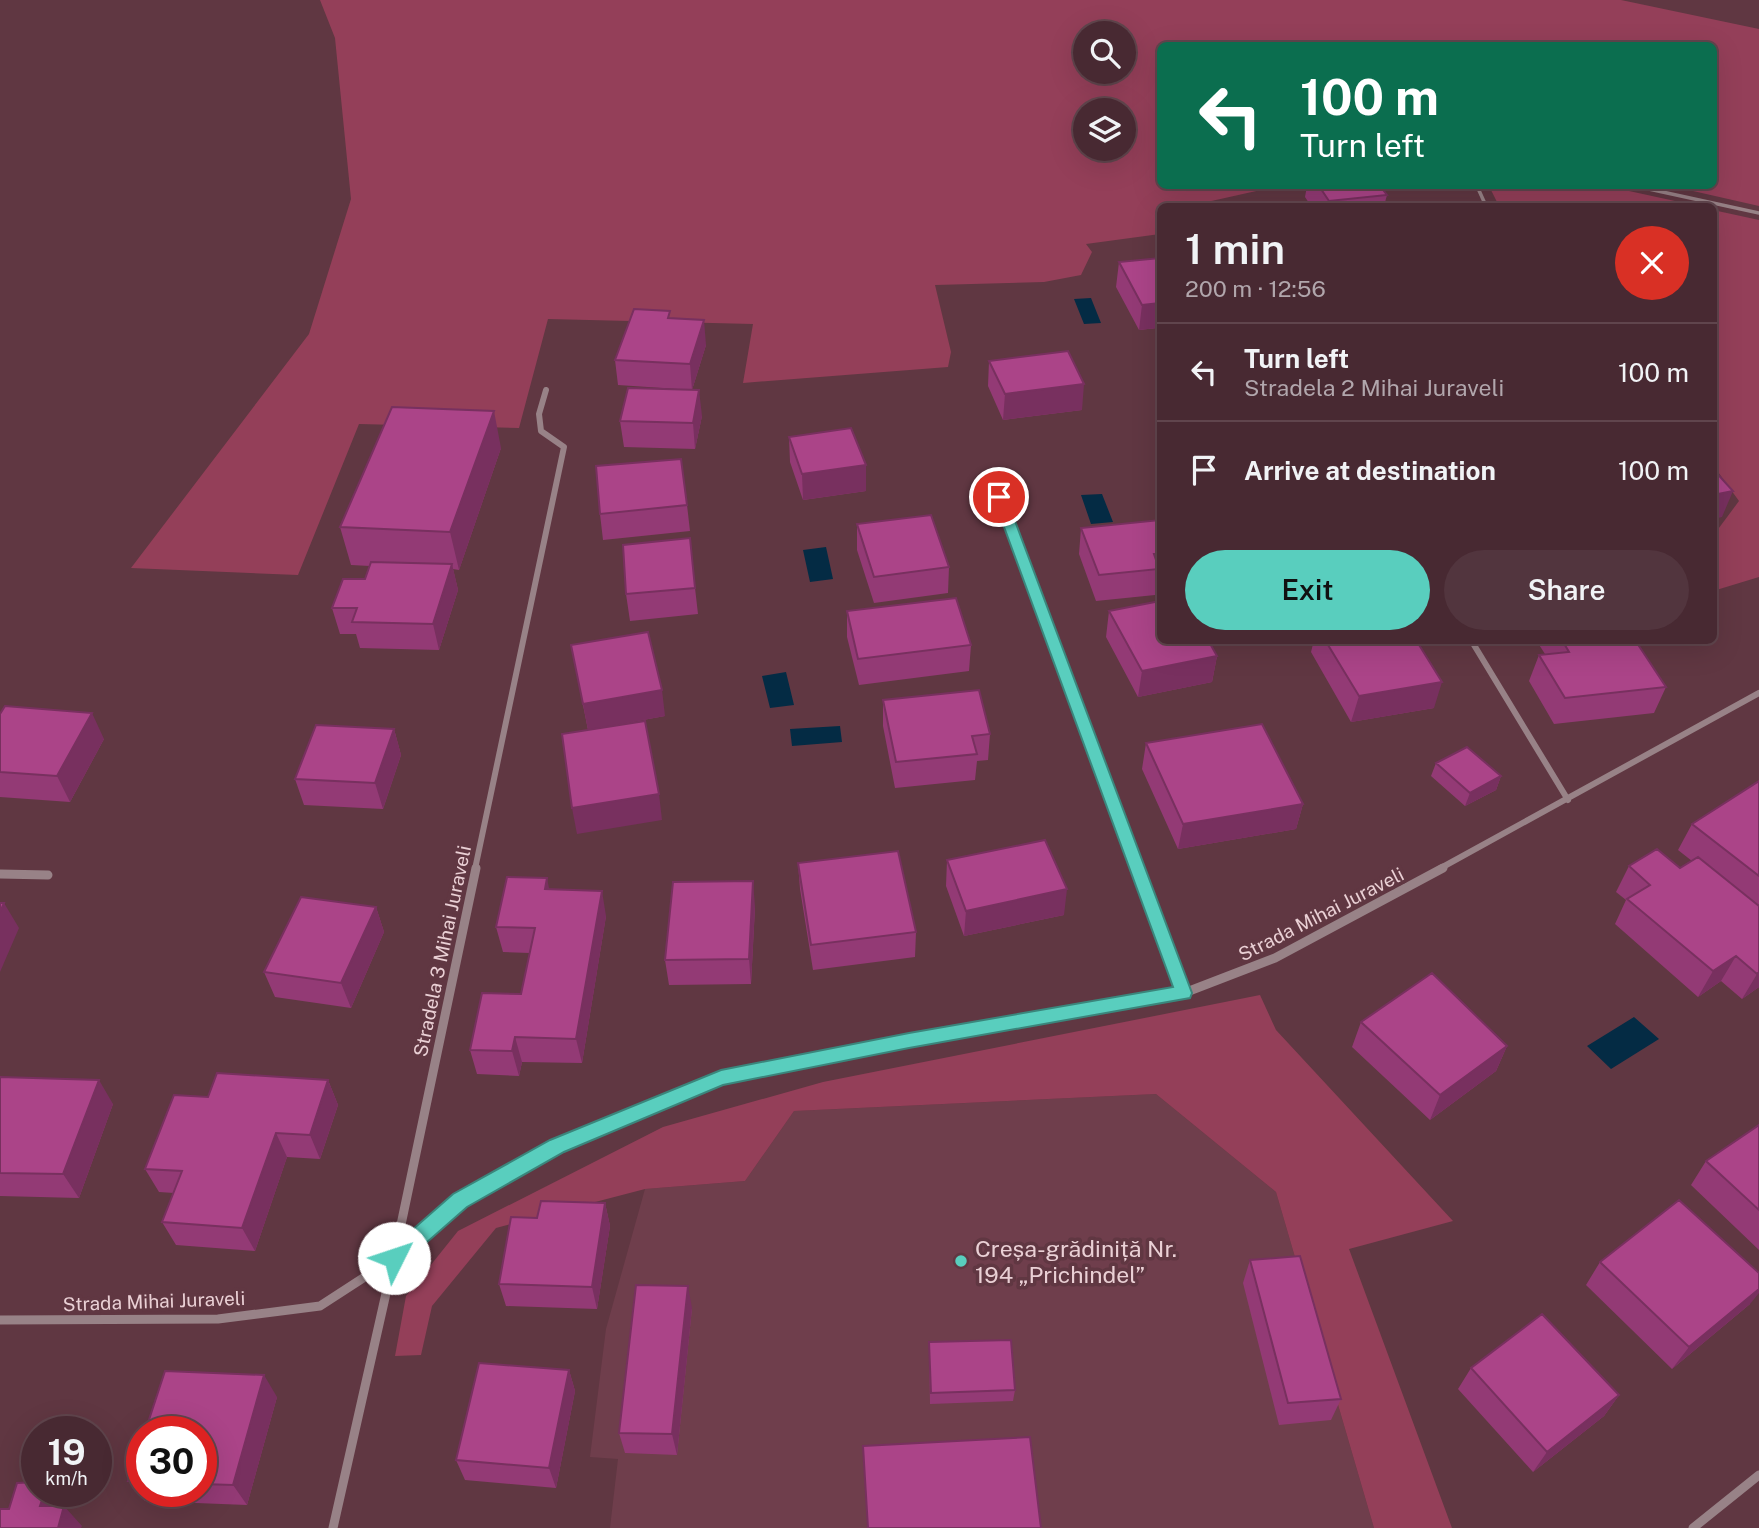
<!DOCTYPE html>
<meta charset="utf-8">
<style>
:root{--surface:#482932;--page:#52353e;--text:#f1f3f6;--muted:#b1a6ac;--line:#60454d;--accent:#59cebe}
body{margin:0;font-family:"Public Sans",sans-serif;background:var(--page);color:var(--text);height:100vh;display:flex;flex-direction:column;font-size:26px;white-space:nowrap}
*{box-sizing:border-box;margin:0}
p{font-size:23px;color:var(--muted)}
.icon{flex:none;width:38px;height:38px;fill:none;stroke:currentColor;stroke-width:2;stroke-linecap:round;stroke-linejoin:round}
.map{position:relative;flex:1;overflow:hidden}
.drawer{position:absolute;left:1157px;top:203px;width:560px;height:441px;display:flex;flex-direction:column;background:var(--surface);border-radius:10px;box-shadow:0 7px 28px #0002,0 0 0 2px var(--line)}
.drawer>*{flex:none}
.guide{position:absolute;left:1157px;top:42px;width:560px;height:147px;border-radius:10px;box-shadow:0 7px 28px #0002,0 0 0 2px var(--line);background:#0b6e4f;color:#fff;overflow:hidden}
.controls{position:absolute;left:1073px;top:21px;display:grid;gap:14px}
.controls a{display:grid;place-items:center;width:63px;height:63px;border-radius:50%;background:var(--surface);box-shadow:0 7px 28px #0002,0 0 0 2px var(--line);font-size:35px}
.speed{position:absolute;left:21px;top:1416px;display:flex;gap:14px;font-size:35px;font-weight:700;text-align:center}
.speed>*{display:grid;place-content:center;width:91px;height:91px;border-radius:50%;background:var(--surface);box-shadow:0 7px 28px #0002,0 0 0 2px var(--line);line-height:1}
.speed small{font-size:18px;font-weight:400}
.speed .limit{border:10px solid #d22;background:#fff;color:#111}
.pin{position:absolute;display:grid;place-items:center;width:60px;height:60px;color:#fff;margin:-30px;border:4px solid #fff;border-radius:50%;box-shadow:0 2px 7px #0007}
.me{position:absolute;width:77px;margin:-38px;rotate:49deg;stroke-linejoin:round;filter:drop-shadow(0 0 5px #0008)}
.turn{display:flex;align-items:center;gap:24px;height:147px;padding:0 28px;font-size:32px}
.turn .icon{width:91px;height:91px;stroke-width:2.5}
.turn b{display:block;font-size:49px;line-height:60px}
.round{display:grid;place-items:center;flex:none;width:74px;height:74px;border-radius:37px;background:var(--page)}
.summary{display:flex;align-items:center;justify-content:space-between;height:119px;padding:0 28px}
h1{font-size:42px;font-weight:600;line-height:52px}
.button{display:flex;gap:14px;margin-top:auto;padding:14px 28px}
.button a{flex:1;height:80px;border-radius:42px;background:var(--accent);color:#111;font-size:28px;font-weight:600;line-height:80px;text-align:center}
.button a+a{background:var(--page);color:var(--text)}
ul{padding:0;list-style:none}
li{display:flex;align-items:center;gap:21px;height:98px;padding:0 28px;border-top:2px solid var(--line)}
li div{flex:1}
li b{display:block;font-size:26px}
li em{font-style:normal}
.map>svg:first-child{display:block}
.built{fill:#6f3e4c}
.green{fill:#943f59;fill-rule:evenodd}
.water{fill:#042b44}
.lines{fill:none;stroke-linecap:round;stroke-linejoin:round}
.service{stroke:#988287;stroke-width:3.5}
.minor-far1{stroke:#988287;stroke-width:6}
.minor{stroke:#988287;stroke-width:9}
.wall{fill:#933a75}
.shaded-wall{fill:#78305f}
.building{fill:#ab4488;stroke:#78305f;stroke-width:2}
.route{fill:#59cebe;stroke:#3a867c;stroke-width:2}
.poi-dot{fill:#59cebe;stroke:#603742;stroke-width:2.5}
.labels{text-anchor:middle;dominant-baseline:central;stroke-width:7;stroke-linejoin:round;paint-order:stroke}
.street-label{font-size:19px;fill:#ead0d5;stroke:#603742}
.near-poi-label{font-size:23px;fill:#ead0d5;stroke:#603742;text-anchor:start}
</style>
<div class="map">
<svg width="1759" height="1528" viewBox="0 0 1759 1528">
<rect width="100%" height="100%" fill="#603742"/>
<!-- built -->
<path class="built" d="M 1156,1094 L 1276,1192 L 1374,1528 L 610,1528 L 618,1459 L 590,1457 L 606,1329 L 645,1189 L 745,1181 L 794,1111 Z"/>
<!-- green -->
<path class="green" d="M 320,0 L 1621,0 L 1759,29 L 1759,206 L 1671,186 L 1713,186 L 1713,46 L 1160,46 L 1160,186 L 1279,186 L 1189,206 L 1160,206 L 1160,234 L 1086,244 L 1092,252 L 1081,275 L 1044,282 L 935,285 L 951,352 L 948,367 L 743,383 L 753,324 L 548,319 L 519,428 L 359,424 L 298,575 L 131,568 L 309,334 L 351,199 L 335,38 ZM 1085,33 L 1124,33 L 1124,72 L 1085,72 ZM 1085,110 L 1124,110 L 1124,149 L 1085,149 Z
M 1489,186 L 1606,186 L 1698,206 L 1499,206 Z
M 1713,210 L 1759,220 L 1759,577 L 1713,591 L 1713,536 L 1739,501 L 1713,465 Z
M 1260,995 L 1276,1030 L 1453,1221 L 1349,1249 L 1452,1528 L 1374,1528 L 1276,1192 L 1156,1094 L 794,1111 L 745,1181 L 645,1189 L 496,1228 L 432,1306 L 421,1355 L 395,1356 L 406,1296 L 458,1231 L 663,1127 L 823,1082 Z"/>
<!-- water -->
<path class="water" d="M 1091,298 L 1101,323 L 1084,324 L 1074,299 Z
M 1102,494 L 1113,522 L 1091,524 L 1081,495 Z
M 826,547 L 833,579 L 810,582 L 803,550 Z
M 786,672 L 794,705 L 770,708 L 762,676 Z
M 840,726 L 842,742 L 792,746 L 790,729 Z
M 1634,1017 L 1659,1039 L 1611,1069 L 1587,1046 Z"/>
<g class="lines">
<!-- service -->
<path class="service" d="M 1477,186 L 1486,206
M 1635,186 L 1759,213"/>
<!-- minor-far1 -->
<path class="minor-far1" d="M 999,497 L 1138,869
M 1471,640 L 1568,800
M 475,869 L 564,447 L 541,431 L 539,414 L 546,390
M 1439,869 L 1759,693"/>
<!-- minor -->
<path class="minor" d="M 1137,868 L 1184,993
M 0,874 L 48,875
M 0,1320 L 218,1319 L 320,1306 L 394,1258 L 460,1200 L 557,1146 L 721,1078 L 909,1040 L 1184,993 L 1275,958 L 1443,868
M 333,1528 L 394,1258 L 476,868
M 1693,1528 L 1759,1475"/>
</g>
<!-- wall -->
<path class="wall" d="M 1307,186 L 1380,186 L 1387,195 L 1384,206 L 1311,206 L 1305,197 Z
M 1160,258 L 1160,351 L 1155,341 L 1157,328 L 1139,330 L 1116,287 L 1119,262 Z
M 671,318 L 706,345 L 692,390 L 618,385 L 615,360 Z
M 989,361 L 1082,410 L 1003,420 L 988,386 Z
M 702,416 L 695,449 L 624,447 L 620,421 Z
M 789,437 L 866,491 L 803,500 L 790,462 Z
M 501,448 L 459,570 L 453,569 L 458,590 L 439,650 L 360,648 L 356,634 L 340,634 L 332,608 L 365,579 L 370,566 L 351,565 L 340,527 Z
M 687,505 L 690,531 L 603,540 L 600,514 Z
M 1160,520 L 1160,579 L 1158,580 L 1155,595 L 1096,601 L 1079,554 L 1081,528 Z
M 857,524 L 949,567 L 948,593 L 874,603 L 857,550 Z
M 695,588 L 698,614 L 630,621 L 626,594 Z
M 847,611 L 971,645 L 969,671 L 859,685 L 847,637 Z
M 1109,611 L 1217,656 L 1212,682 L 1138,697 L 1106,637 Z
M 1314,640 L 1416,640 L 1434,708 L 1351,722 L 1311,652 Z
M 1536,640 L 1635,640 L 1666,687 L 1654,713 L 1554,724 L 1529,681 L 1539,655 L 1545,654 Z
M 571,645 L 665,716 L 588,730 Z
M 883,700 L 990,734 L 988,760 L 977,761 L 975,780 L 895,788 L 883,726 Z
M 0,714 L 104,739 L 70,802 L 0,797 Z
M 394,729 L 401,755 L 383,809 L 304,805 L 295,779 Z
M 1146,743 L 1303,804 L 1296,829 L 1178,849 L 1142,769 Z
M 1436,763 L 1501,776 L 1496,790 L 1465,806 L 1431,776 Z
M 1759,781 L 1759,904 L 1758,905 L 1759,987 L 1742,999 L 1721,981 L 1698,997 L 1615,924 L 1626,900 L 1616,892 L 1629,866 L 1680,868 L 1692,861 L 1678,850 L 1692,824 Z
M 947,860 L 1064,915 L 964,936 L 946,886 Z
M 798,863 L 916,932 L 915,957 L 813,970 L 800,889 Z
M 549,889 L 606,916 L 582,1063 L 522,1062 L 519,1076 L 477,1074 L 470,1050 L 521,994 L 530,953 L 503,952 L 496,927 Z
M 376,907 L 384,932 L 351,1008 L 275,997 L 264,972 Z
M 755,907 L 751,984 L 669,985 L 665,960 Z
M 1361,1022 L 1507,1046 L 1496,1071 L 1430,1120 L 1352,1047 Z
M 0,1077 L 113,1104 L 79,1198 L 0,1196 Z
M 328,1080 L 338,1105 L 320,1159 L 287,1157 L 255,1251 L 176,1245 L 162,1222 L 174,1193 L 159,1192 L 145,1169 L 208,1097 Z
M 1759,1125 L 1759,1250 L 1691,1185 L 1706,1161 Z
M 605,1203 L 610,1226 L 597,1309 L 506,1306 L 499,1284 L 537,1218 Z
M 1250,1260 L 1341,1399 L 1331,1420 L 1279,1425 L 1243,1283 Z
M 1600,1262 L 1750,1304 L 1672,1369 L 1586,1285 Z
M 692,1308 L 677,1455 L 625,1453 L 619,1433 Z
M 929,1342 L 1015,1390 L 1013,1401 L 930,1404 Z
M 1471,1368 L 1619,1395 L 1604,1416 L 1533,1472 L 1458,1389 Z
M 569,1370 L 575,1391 L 556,1488 L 465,1480 L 456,1460 Z
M 277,1397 L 247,1505 L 145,1501 L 128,1481 L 142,1441 L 142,1491 L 201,1491 L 201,1432 Z"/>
<!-- shaded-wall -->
<path class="shaded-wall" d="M 1160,303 L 1160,319 L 1159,316 L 1157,328 L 1139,330 L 1142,305 Z
M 704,320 L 706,345 L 692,390 L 690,364 Z
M 1084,384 L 1082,410 L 1003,420 L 1005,394 Z
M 699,390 L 702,416 L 695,449 L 693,423 Z
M 494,411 L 501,448 L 459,570 L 450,532 Z
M 866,465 L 866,491 L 803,500 L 802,474 Z
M 1733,491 L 1722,517 L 1713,519 L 1713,495 Z
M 452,564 L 458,590 L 439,650 L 433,624 Z
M 1217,656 L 1212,682 L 1138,697 L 1142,671 Z
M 1442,682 L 1434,708 L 1351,722 L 1359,696 Z
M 662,690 L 665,716 L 588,730 L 583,704 Z
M 92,713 L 104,739 L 70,802 L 57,776 Z
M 394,729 L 401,755 L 383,809 L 375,783 Z
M 1501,776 L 1496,790 L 1465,806 L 1470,793 Z
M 659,794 L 662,820 L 577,834 L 572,808 Z
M 1303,804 L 1296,829 L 1178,849 L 1183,824 Z
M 547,878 L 552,903 L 545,889 Z
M 753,881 L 755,907 L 751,984 L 749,959 Z
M 1067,889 L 1064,915 L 964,936 L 966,911 Z
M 602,891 L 606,916 L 582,1063 L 576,1039 Z
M 4,903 L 19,928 L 0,972 L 0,912 Z
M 376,907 L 384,932 L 351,1008 L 341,983 Z
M 1736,956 L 1721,981 L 1698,997 L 1713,971 Z
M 1759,972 L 1759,987 L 1742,999 L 1757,974 Z
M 515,1037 L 522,1062 L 519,1076 L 512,1051 Z
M 1507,1046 L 1496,1071 L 1430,1120 L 1440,1095 Z
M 99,1080 L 113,1104 L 79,1198 L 63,1174 Z
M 328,1080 L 338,1105 L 320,1159 L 310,1135 Z
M 276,1133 L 287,1157 L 255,1251 L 242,1228 Z
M 605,1203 L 610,1226 L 597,1309 L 592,1287 Z
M 688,1286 L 692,1308 L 677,1455 L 672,1434 Z
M 1759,1289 L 1759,1293 L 1750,1304 L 1672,1369 L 1689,1347 Z
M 569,1370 L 575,1391 L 556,1488 L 549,1468 Z
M 264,1375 L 277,1397 L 247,1505 L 233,1485 Z
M 1619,1395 L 1604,1416 L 1533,1472 L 1547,1452 Z
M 45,1491 L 55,1491 L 65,1502 L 64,1506 L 82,1526 L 81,1528 L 58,1528 L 40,1506 Z"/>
<!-- building -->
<path class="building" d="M 1319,186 L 1380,186 L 1387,195 L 1329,201 Z
M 1160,258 L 1160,303 L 1142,305 L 1119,262 Z
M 634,309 L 670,311 L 668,318 L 704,320 L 690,364 L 615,360 Z
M 1068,351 L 1084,384 L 1005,394 L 989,361 Z
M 628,388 L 699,390 L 693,423 L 620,421 Z
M 392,407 L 494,411 L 450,532 L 340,527 Z
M 851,428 L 866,465 L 802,474 L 789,437 Z
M 681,459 L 687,505 L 600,514 L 596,466 Z
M 1713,469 L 1733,491 L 1713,495 Z
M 931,515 L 949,567 L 874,577 L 857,524 Z
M 1160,520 L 1160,554 L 1154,554 L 1159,569 L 1099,575 L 1081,528 Z
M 690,538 L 695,588 L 626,594 L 623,545 Z
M 371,562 L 452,564 L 433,624 L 352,622 L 357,608 L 332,608 L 343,579 L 365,579 Z
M 956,598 L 971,645 L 858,659 L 847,611 Z
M 1160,601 L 1160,640 L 1208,640 L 1217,656 L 1142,671 L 1109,611 Z
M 648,632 L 662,690 L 583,704 L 571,645 Z
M 1325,640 L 1416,640 L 1442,682 L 1359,696 Z
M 1562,640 L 1635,640 L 1666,687 L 1565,698 L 1539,655 L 1569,652 Z
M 979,690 L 990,734 L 972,736 L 977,754 L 896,762 L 883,700 Z
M 5,706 L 92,713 L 57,776 L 0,772 L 0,714 Z
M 645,721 L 659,794 L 572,808 L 562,734 Z
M 1262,724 L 1303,804 L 1183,824 L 1146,743 Z
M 316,725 L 394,729 L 375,783 L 295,779 Z
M 1467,747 L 1501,776 L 1470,793 L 1436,763 Z
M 1759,781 L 1759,876 L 1692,824 Z
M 1045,840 L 1067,889 L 966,911 L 947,860 Z
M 1657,849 L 1680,868 L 1698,857 L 1759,906 L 1759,972 L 1757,974 L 1736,956 L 1713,971 L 1627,899 L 1650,885 L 1629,866 Z
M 898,851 L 916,932 L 811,945 L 798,863 Z
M 507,877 L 547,878 L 545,889 L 602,891 L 576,1039 L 515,1037 L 512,1051 L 470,1050 L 482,993 L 521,994 L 535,928 L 496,927 Z
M 753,881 L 749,959 L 665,960 L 673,882 Z
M 301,897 L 376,907 L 341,983 L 264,972 Z
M 0,903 L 4,903 L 0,912 Z
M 1432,973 L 1507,1046 L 1440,1095 L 1361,1022 Z
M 217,1073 L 328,1080 L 310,1135 L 276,1133 L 242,1228 L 162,1222 L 182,1171 L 145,1169 L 174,1095 L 208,1097 Z
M 0,1077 L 99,1080 L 63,1174 L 0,1173 Z
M 1759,1125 L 1759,1210 L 1706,1161 Z
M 1679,1200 L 1759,1273 L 1759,1289 L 1689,1347 L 1600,1262 Z
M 541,1201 L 605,1203 L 592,1287 L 499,1284 L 511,1217 L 537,1218 Z
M 1300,1256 L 1341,1399 L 1288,1403 L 1250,1260 Z
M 636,1285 L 688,1286 L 672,1434 L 619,1433 Z
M 1542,1314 L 1619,1395 L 1547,1452 L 1471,1368 Z
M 1011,1340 L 1015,1390 L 931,1393 L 929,1342 Z
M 479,1363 L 569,1370 L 549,1468 L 456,1460 Z
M 165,1371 L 264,1375 L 233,1485 L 201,1484 L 201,1432 L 145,1432 Z
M 1030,1437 L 1041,1528 L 868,1528 L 863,1446 Z
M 142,1441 L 142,1481 L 128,1481 Z
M 37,1482 L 37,1491 L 45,1491 L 40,1506 L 64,1506 L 58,1528 L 0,1528 L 0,1509 L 9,1509 L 17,1483 Z"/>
<!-- route -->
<path class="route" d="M 999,493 L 1006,497 L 1192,993 L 1190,998 L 909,1048 L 723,1085 L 564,1152 L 467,1207 L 401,1265 L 394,1268 L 387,1265 L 384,1258 L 387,1252 L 453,1194 L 550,1140 L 721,1070 L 909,1033 L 1173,987 L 993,497 Z"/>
<!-- markers -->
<circle class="poi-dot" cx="961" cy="1261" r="7"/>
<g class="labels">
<!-- street labels -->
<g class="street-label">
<text transform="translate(1321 914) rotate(-27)">Strada Mihai Juraveli</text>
<text transform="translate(442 951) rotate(-78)">Stradela 3 Mihai Juraveli</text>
<text transform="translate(154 1301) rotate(-2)">Strada Mihai Juraveli</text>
</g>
<!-- near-poi labels -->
<g class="near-poi-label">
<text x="975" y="1248">Creșa-grădiniță Nr.<tspan x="975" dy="26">194 „Prichindel”</tspan></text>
</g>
</g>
</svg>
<div class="controls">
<a><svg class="icon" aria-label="search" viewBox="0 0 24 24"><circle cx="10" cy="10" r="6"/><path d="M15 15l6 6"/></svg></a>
<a><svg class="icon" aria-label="layers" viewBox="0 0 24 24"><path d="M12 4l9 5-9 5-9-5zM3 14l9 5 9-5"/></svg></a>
</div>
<div class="speed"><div>19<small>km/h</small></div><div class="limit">30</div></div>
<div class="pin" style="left:999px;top:497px;background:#d93025"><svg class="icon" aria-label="arrive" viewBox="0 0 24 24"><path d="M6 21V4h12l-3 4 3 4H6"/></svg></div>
<svg class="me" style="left:394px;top:1258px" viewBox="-20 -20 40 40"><circle r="19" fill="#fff"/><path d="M0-13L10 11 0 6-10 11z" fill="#59cebe"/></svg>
<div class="guide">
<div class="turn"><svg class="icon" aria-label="left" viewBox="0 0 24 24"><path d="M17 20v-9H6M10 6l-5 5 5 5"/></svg><div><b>100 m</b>Turn left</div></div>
</div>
<section class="drawer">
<div class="summary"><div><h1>1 min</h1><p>200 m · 12:56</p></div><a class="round" style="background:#d93025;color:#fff"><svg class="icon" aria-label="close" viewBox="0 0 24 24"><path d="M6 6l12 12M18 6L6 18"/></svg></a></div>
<ul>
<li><svg class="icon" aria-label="left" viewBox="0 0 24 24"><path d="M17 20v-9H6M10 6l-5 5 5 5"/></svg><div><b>Turn left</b><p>Stradela 2 Mihai Juraveli</p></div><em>100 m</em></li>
<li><svg class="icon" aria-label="arrive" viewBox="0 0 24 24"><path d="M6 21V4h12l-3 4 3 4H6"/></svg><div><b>Arrive at destination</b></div><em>100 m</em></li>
</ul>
<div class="button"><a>Exit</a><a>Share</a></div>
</section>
</div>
